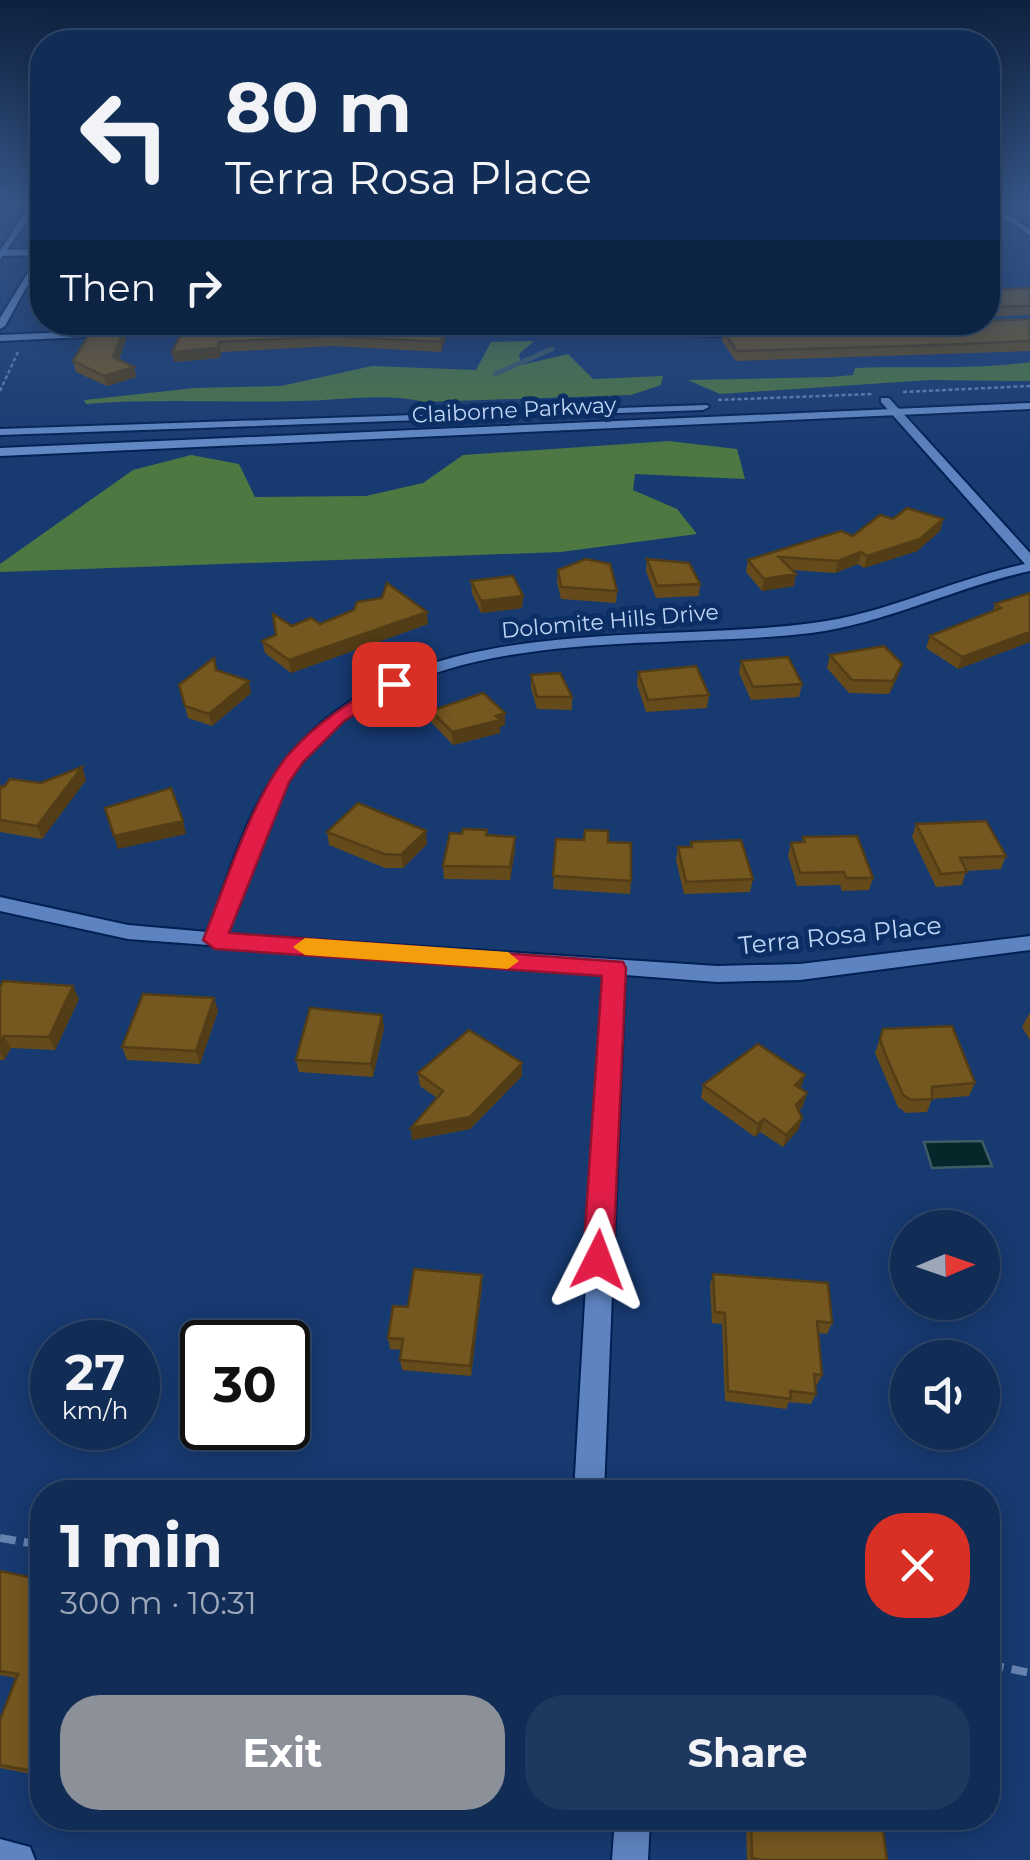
<!DOCTYPE html>
<meta charset="utf-8">
<style>
:root{--surface:#112c55;--page:#1e385f;--text:#f1f3f6;--muted:#9ca7b9;--line:#30486c;--accent:#8c9099}
body{margin:0;font-family:Montserrat,sans-serif;background:var(--page);color:var(--text);height:100vh;display:flex;flex-direction:column;font-size:38px;white-space:nowrap}
*{box-sizing:border-box;margin:0}
p{font-size:32px;color:var(--muted)}
.icon{flex:none;width:55px;height:55px;fill:none;stroke:currentColor;stroke-width:2;stroke-linecap:round;stroke-linejoin:round}
.map{position:relative;flex:1;overflow:hidden}
.panel{position:absolute;left:30px;top:1480px;width:970px;height:350px;display:flex;flex-direction:column;background:var(--surface);border-radius:40px;box-shadow:0 5px 25px #0003,0 0 0 2px var(--line)}
.panel>*{flex:none}
.banner{position:absolute;left:30px;top:30px;width:970px;height:305px;border-radius:40px;box-shadow:0 5px 25px #0003,0 0 0 2px var(--line);background:#112c55;color:var(--text);overflow:hidden}
.needle{width:65px;rotate:88deg}
.fabs{position:absolute;left:890px;top:1210px;display:grid;gap:20px}
.fabs a{display:grid;place-items:center;width:110px;height:110px;border-radius:50%;background:var(--surface);box-shadow:0 5px 25px #0003,0 0 0 2px var(--line);font-size:50px}
.speed{position:absolute;left:30px;top:1320px;display:flex;gap:20px;font-size:50px;font-weight:700;text-align:center}
.speed>*{display:grid;place-content:center;width:130px;height:130px;border-radius:50%;background:var(--surface);box-shadow:0 5px 25px #0003,0 0 0 2px var(--line);line-height:1}
.speed small{font-size:25px;font-weight:400}
.speed .limit{border:5px solid #111;border-radius:15px;background:#fff;color:#111}
.pin{position:absolute;display:grid;place-items:center;width:85px;height:85px;color:#fff;margin:-42px;border-radius:20px;box-shadow:0 5px 15px #0006}
.me{position:absolute;width:110px;margin:-55px;rotate:3deg;stroke-linejoin:round;filter:drop-shadow(0 0 8px #0008)}
.turn{display:flex;align-items:center;gap:35px;height:210px;padding:0 30px;font-size:45px}
.turn .icon{width:130px;height:130px;stroke-width:2.5}
.turn b{display:block;font-size:70px;line-height:85px}
.then{display:flex;align-items:center;height:95px;padding:0 30px;background:#0003;gap:20px;font-size:38px}
.round{display:grid;place-items:center;flex:none;width:105px;height:105px;border-radius:40px;background:var(--page)}
.summary{display:flex;align-items:center;justify-content:space-between;height:170px;padding:0 30px}
h1{font-size:60px;font-weight:700;line-height:75px}
.cta{display:flex;gap:20px;margin-top:auto;padding:20px 30px}
.cta a{flex:1;height:115px;border-radius:40px;background:var(--accent);color:#fff;font-size:40px;font-weight:700;line-height:115px;text-align:center}
.cta a+a{background:var(--page);color:var(--text)}
.map>svg:first-child{display:block}
.forest{fill:#4e7841}
.water{fill:#062729;stroke:#3e5b66;stroke-width:2.5}
.lines{fill:none;stroke-linecap:round;stroke-linejoin:round}
.stream{stroke:#3e5b66;stroke-width:5}
.minor-casing{stroke:#001f53;stroke-width:4}
.secondary-casing{stroke:#001f53;stroke-width:4}
.path-far1{stroke:#6683af;stroke-width:2.5;stroke-dasharray:4 2.5;stroke-linecap:butt}
.path{stroke:#6683af;stroke-width:8;stroke-dasharray:16 8;stroke-linecap:butt}
.minor{fill:#5d84c0;fill-rule:evenodd}
.secondary{fill:#658cc8;fill-rule:evenodd}
.wall{fill:#654b1c}
.shaded-wall{fill:#523d16}
.building{fill:#755720;stroke:#523d16;stroke-width:2.5}
.route{fill:#e11d48;stroke:#92132f;stroke-width:2.5}
.slow{fill:#f59e0b}
.labels{text-anchor:middle;dominant-baseline:central;stroke-width:10;stroke-linejoin:round;paint-order:stroke}
.far-street-label{font-size:22px;fill:#bfd5f6;stroke:#0b2f65}
.street-label{font-size:25px;fill:#bfd5f6;stroke:#0b2f65}
</style>
<div class="map">
<svg width="1030" height="1860" viewBox="0 0 1030 1860">
<rect width="100%" height="100%" fill="#173a71"/>
<!-- forest -->
<path class="forest" d="M 534,341 L 519,354 L 521,365 L 568,354 L 593,379 L 663,376 L 661,385 L 631,395 L 425,402 C 382,392 339,401 295,401 C 225,403 156,398 86,404 L 84,400 L 195,388 L 281,386 L 372,366 L 476,370 L 491,342 Z
M 1030,362 L 1030,381 L 929,380 L 720,394 L 688,380 L 831,377 L 853,375 L 855,368 C 914,366 972,370 1030,362 Z
M 669,441 L 737,449 L 745,479 L 635,474 L 633,490 L 677,509 L 697,534 L 561,552 L 0,572 L 0,564 L 133,470 L 191,455 L 239,464 L 255,497 L 366,496 L 423,483 L 463,455 Z"/>
<!-- water -->
<path class="water" d="M 982,1141 L 992,1166 L 932,1168 L 924,1142 Z"/>
<g class="lines">
<!-- stream -->
<path class="stream" d="M 495,374 L 552,349"/>
<!-- minor casing -->
<g class="minor-casing">
<path id="minor" d="M 988,203 L 1030,229 L 1030,235 L 988,208 Z
M 42,249 L 42,255 L 0,256 L 0,250 Z
M 418,322 L 747,331 L 752,334 L 747,337 L 422,327 Z
M 211,326 L 208,331 L 0,341 L 0,335 Z
M 881,398 L 889,398 L 1030,553 L 1030,571 C 956,587 887,623 811,633 C 641,653 391,615 286,785 C 258,830 245,884 227,934 L 717,966 L 800,964 L 1030,936 L 1030,950 L 800,980 L 717,982 L 625,975 L 604,1492 L 574,1492 L 604,974 L 128,939 L 0,911 L 0,897 L 128,925 L 208,932 C 227,881 242,824 273,778 C 389,604 635,647 813,623 C 886,614 953,579 1025,564 L 881,402 Z
M 615,1818 L 650,1818 L 648,1860 L 612,1860 Z
M 0,1839 L 30,1847 L 35,1860 L 0,1860 Z"/>
</g>
<!-- secondary casing -->
<g class="secondary-casing">
<path id="secondary" d="M 31,203 L 39,203 L 0,260 L 0,251 Z
M 42,250 L 42,259 L 5,326 L 0,329 L 0,318 Z
M 1030,403 L 1030,409 L 0,456 L 0,448 Z
M 707,405 L 709,407 L 703,410 L 0,435 L 0,429 Z"/>
</g>
<!-- path-far1 -->
<path class="path-far1" d="M 0,216 L 10,208
M 0,391 L 18,352
M 903,392 L 1030,386
M 718,400 L 872,394"/>
<!-- path -->
<path class="path" d="M 0,1538 L 42,1545
M 988,1664 L 1030,1673"/>
<!-- minor -->
<use href="#minor" class="minor"/>
<!-- secondary -->
<use href="#secondary" class="secondary"/>
</g>
<!-- wall -->
<path class="wall" d="M 1030,288 L 1030,315 L 988,317 L 988,290 Z
M 1030,319 L 1030,351 L 736,361 L 722,341 L 723,331 Z
M 98,322 L 133,322 L 132,325 L 99,326 Z
M 711,322 L 841,322 L 714,327 Z
M 185,326 L 447,334 L 441,352 L 333,346 L 221,352 L 220,358 L 174,362 L 172,352 Z
M 124,329 L 126,339 L 119,360 L 134,367 L 136,377 L 107,386 L 76,372 L 73,361 Z
M 893,519 L 943,519 L 940,531 L 917,551 L 864,568 L 858,564 L 835,573 L 792,570 L 794,586 L 762,591 L 746,572 L 748,560 L 853,536 Z
M 647,559 L 700,584 L 699,596 L 656,598 L 646,571 Z
M 558,570 L 617,591 L 616,603 L 561,599 L 557,582 Z
M 471,581 L 523,596 L 522,608 L 481,613 L 472,593 Z
M 1030,593 L 1030,642 L 958,669 L 926,648 L 930,636 L 993,611 L 995,604 Z
M 320,624 L 428,624 L 291,673 L 265,653 L 262,641 L 292,626 Z
M 830,655 L 898,676 L 889,694 L 849,693 L 827,668 Z
M 741,661 L 802,684 L 799,697 L 751,700 L 739,673 Z
M 217,670 L 251,693 L 212,726 L 188,718 L 179,685 Z
M 638,672 L 709,695 L 707,708 L 646,712 L 637,684 Z
M 531,675 L 572,697 L 572,710 L 537,709 L 531,688 Z
M 431,711 L 505,725 L 500,727 L 500,733 L 453,745 L 432,723 Z
M 82,767 L 86,780 L 42,839 L 0,832 L 0,786 L 41,783 Z
M 916,824 L 1006,856 L 1001,869 L 966,871 L 962,885 L 936,887 L 912,837 Z
M 327,832 L 427,844 L 403,868 L 385,868 L 329,845 Z
M 487,835 L 515,850 L 510,880 L 444,879 L 443,866 Z
M 803,837 L 873,878 L 869,890 L 842,891 L 840,885 L 797,886 L 788,856 L 791,843 L 802,842 Z
M 556,839 L 608,842 L 631,881 L 630,894 L 553,889 Z
M 691,842 L 753,879 L 750,892 L 684,894 L 676,860 L 678,847 L 690,847 Z
M 0,987 L 79,999 L 55,1050 L 11,1048 L 4,1060 L 0,1060 Z
M 214,998 L 218,1011 L 200,1064 L 127,1060 L 122,1047 Z
M 1029,1014 L 1030,1014 L 1030,1040 L 1022,1027 Z
M 382,1015 L 384,1028 L 373,1077 L 299,1072 L 296,1060 Z
M 883,1029 L 975,1083 L 969,1096 L 932,1099 L 927,1112 L 906,1113 L 898,1107 L 875,1053 Z
M 522,1063 L 522,1076 L 470,1129 L 412,1140 L 411,1128 L 437,1098 L 420,1086 L 418,1073 Z
M 703,1085 L 801,1088 L 803,1106 L 799,1111 L 802,1118 L 798,1130 L 783,1147 L 760,1132 L 755,1137 L 701,1098 Z
M 713,1274 L 832,1323 L 827,1334 L 818,1333 L 822,1375 L 817,1385 L 815,1385 L 816,1394 L 811,1404 L 789,1402 L 786,1409 L 725,1401 L 722,1324 L 712,1323 L 710,1285 Z
M 482,1286 L 471,1376 L 402,1370 L 400,1360 L 402,1350 L 390,1349 L 388,1338 Z
M 0,1571 L 42,1776 L 0,1768 L 0,1720 L 16,1678 L 0,1675 Z
M 64,1818 L 128,1818 L 124,1830 L 72,1822 Z
M 275,1818 L 324,1818 L 323,1827 Z
M 746,1818 L 859,1818 L 859,1821 L 887,1860 L 747,1860 Z"/>
<!-- shaded-wall -->
<path class="shaded-wall" d="M 446,324 L 447,334 L 441,352 L 441,342 Z
M 124,329 L 126,339 L 116,368 L 113,357 Z
M 219,342 L 221,352 L 220,358 L 174,362 L 172,352 Z
M 134,367 L 136,377 L 107,386 L 104,376 Z
M 943,519 L 940,531 L 917,551 L 864,568 L 867,556 Z
M 861,552 L 858,564 L 835,573 L 838,561 Z
M 796,574 L 794,586 L 762,591 L 764,579 Z
M 523,596 L 522,608 L 481,613 L 481,601 Z
M 427,612 L 428,624 L 291,673 L 289,660 Z
M 1030,632 L 1030,642 L 958,669 L 962,657 Z
M 902,664 L 898,676 L 889,694 L 893,681 Z
M 249,681 L 251,693 L 212,726 L 209,714 Z
M 505,713 L 505,725 L 500,727 L 500,733 L 453,745 L 452,732 Z
M 82,767 L 86,780 L 42,839 L 37,826 Z
M 183,821 L 186,834 L 118,849 L 114,836 Z
M 426,831 L 427,844 L 403,868 L 401,855 Z
M 515,837 L 515,850 L 510,880 L 510,867 Z
M 73,986 L 79,999 L 55,1050 L 49,1037 Z
M 214,998 L 218,1011 L 200,1064 L 196,1051 Z
M 382,1015 L 384,1028 L 373,1077 L 371,1064 Z
M 4,1036 L 11,1048 L 4,1060 L 0,1052 L 0,1043 Z
M 522,1063 L 522,1076 L 470,1129 L 412,1140 L 411,1128 Z
M 805,1075 L 801,1088 L 791,1098 L 795,1085 Z
M 807,1093 L 803,1106 L 792,1118 L 796,1105 Z
M 802,1118 L 798,1130 L 783,1147 L 786,1135 Z
M 764,1119 L 760,1132 L 755,1137 L 758,1124 Z
M 482,1275 L 482,1286 L 471,1376 L 470,1366 Z
M 42,1747 L 42,1775 L 34,1771 Z
M 120,1818 L 128,1818 L 124,1830 L 117,1826 Z"/>
<!-- building -->
<path class="building" d="M 1030,288 L 1030,306 L 988,307 L 988,290 Z
M 1030,319 L 1030,341 L 939,345 L 737,351 L 723,331 L 942,322 L 988,322 L 988,321 Z
M 265,322 L 395,322 L 446,324 L 441,342 L 332,336 L 219,342 L 218,348 L 172,352 L 185,326 Z
M 124,329 L 113,357 L 134,367 L 104,376 L 73,361 L 91,331 Z
M 907,508 L 943,519 L 920,539 L 867,556 L 861,552 L 838,561 L 779,557 L 796,574 L 764,579 L 748,560 L 841,531 L 853,536 L 880,515 L 893,519 Z
M 586,559 L 610,564 L 617,591 L 561,587 L 558,570 Z
M 647,559 L 689,563 L 700,584 L 657,586 Z
M 513,576 L 523,596 L 481,601 L 471,581 Z
M 387,583 L 427,612 L 289,660 L 262,641 L 276,635 L 273,614 L 292,626 L 311,618 L 320,624 L 354,610 L 357,602 L 382,598 Z
M 1030,593 L 1030,632 L 962,657 L 930,636 L 1001,608 L 995,604 Z
M 884,646 L 902,664 L 893,681 L 852,680 L 830,655 Z
M 788,657 L 802,684 L 753,687 L 741,661 Z
M 214,658 L 216,670 L 249,681 L 209,714 L 185,706 L 179,685 Z
M 696,666 L 709,695 L 648,700 L 638,672 Z
M 560,673 L 572,697 L 537,697 L 531,675 Z
M 483,693 L 505,713 L 496,716 L 500,720 L 452,732 L 431,711 Z
M 82,767 L 37,826 L 0,820 L 0,786 L 4,787 L 10,779 L 41,783 Z
M 171,788 L 183,821 L 114,836 L 105,808 Z
M 358,803 L 426,831 L 401,855 L 384,854 L 327,832 Z
M 986,821 L 1006,856 L 960,858 L 967,872 L 941,874 L 916,824 Z
M 463,829 L 487,830 L 486,835 L 515,837 L 510,867 L 443,866 L 450,833 L 462,834 Z
M 585,830 L 608,831 L 608,842 L 631,843 L 631,881 L 553,876 L 556,839 L 584,840 Z
M 857,836 L 873,878 L 846,878 L 844,872 L 800,873 L 791,843 L 805,842 L 803,837 Z
M 741,840 L 753,879 L 686,882 L 678,847 L 692,847 L 691,842 Z
M 3,981 L 73,986 L 49,1037 L 4,1036 L 0,1043 L 0,987 Z
M 143,994 L 214,998 L 196,1051 L 122,1047 Z
M 310,1008 L 382,1015 L 371,1064 L 296,1060 Z
M 952,1026 L 975,1083 L 932,1087 L 932,1099 L 911,1100 L 903,1095 L 886,1056 L 880,1040 L 883,1029 Z
M 469,1030 L 522,1063 L 470,1117 L 411,1128 L 443,1091 L 418,1073 Z
M 758,1044 L 805,1075 L 795,1085 L 807,1093 L 796,1105 L 802,1118 L 786,1135 L 764,1119 L 758,1124 L 703,1085 Z
M 414,1269 L 482,1275 L 470,1366 L 400,1360 L 403,1339 L 388,1338 L 393,1306 L 408,1307 Z
M 713,1274 L 828,1283 L 832,1323 L 817,1321 L 822,1375 L 814,1374 L 816,1394 L 790,1391 L 791,1399 L 728,1391 L 725,1313 L 715,1312 Z
M 0,1571 L 42,1580 L 42,1747 L 34,1771 L 0,1765 L 0,1720 L 18,1674 L 0,1671 Z
M 64,1818 L 120,1818 L 117,1826 Z
M 289,1818 L 320,1818 L 319,1823 Z
M 751,1818 L 859,1818 L 859,1821 L 882,1823 L 887,1860 L 763,1860 L 752,1858 Z"/>
<!-- sky -->
<linearGradient id="sky" x2="0" y2="1"><stop stop-color="#0d203e"/><stop offset="0.44" stop-color="#365586"/><stop offset="1" stop-color="#365586" stop-opacity="0"/></linearGradient>
<rect width="1030" height="463" fill="url(#sky)"/>
<!-- route -->
<path class="route" d="M 388,680 L 403,684 L 344,721 L 303,762 L 289,782 L 229,933 L 623,962 L 626,968 L 613,1260 L 608,1270 L 598,1273 L 588,1270 L 583,1260 L 602,976 L 215,949 L 203,940 C 225,887 253,794 290,753 C 318,721 352,701 388,680 Z"/>
<!-- slow -->
<path class="slow" d="M 305,938 L 508,952 L 519,961 L 508,969 L 305,955 L 293,947 Z"/>
<g class="labels">
<!-- far-street labels -->
<g class="far-street-label">
<text transform="translate(514 410) rotate(-3)">Claiborne Parkway</text>
<text transform="translate(610 621) rotate(-5)">Dolomite Hills Drive</text>
</g>
<!-- street labels -->
<g class="street-label">
<text transform="translate(840 935) rotate(-6)">Terra Rosa Place</text>
</g>
</g>
</svg>
<div class="fabs">
<a><svg class="needle" viewBox="-14 -14 28 28"><path d="M0-13l5 13h-10z" fill="#e53935"/><path d="M0 13l5-13h-10z" fill="#9ca7b9"/></svg></a>
<a><svg class="icon" aria-label="sound" viewBox="0 0 24 24"><path d="M4 9h4l5-4v14l-5-4H4zM17 9q2 3 0 6"/></svg></a>
</div>
<div class="speed"><div>27<small>km/h</small></div><div class="limit">30</div></div>
<div class="pin" style="left:394px;top:684px;background:#d93025"><svg class="icon" aria-label="arrive" viewBox="0 0 24 24"><path d="M6 21V4h12l-3 4 3 4H6"/></svg></div>
<svg class="me" style="left:598px;top:1260px" viewBox="-20 -20 40 40"><path d="M0-17L14 15 0 8-14 15z" fill="#e11d48" stroke="#fff" stroke-width="4"/></svg>
<div class="banner">
<div class="turn"><svg class="icon" aria-label="left" viewBox="0 0 24 24"><path d="M17 20v-9H6M10 6l-5 5 5 5"/></svg><div><b>80 m</b>Terra Rosa Place</div></div>
<div class="then">Then<svg class="icon" aria-label="right" viewBox="0 0 24 24"><path d="M7 20v-9h11M14 6l5 5-5 5"/></svg></div>
</div>
<section class="panel">
<div class="summary"><div><h1>1 min</h1><p>300 m · 10:31</p></div><a class="round" style="background:#d93025;color:#fff"><svg class="icon" aria-label="close" viewBox="0 0 24 24"><path d="M6 6l12 12M18 6L6 18"/></svg></a></div>
<div class="cta"><a>Exit</a><a>Share</a></div>
</section>
</div>
